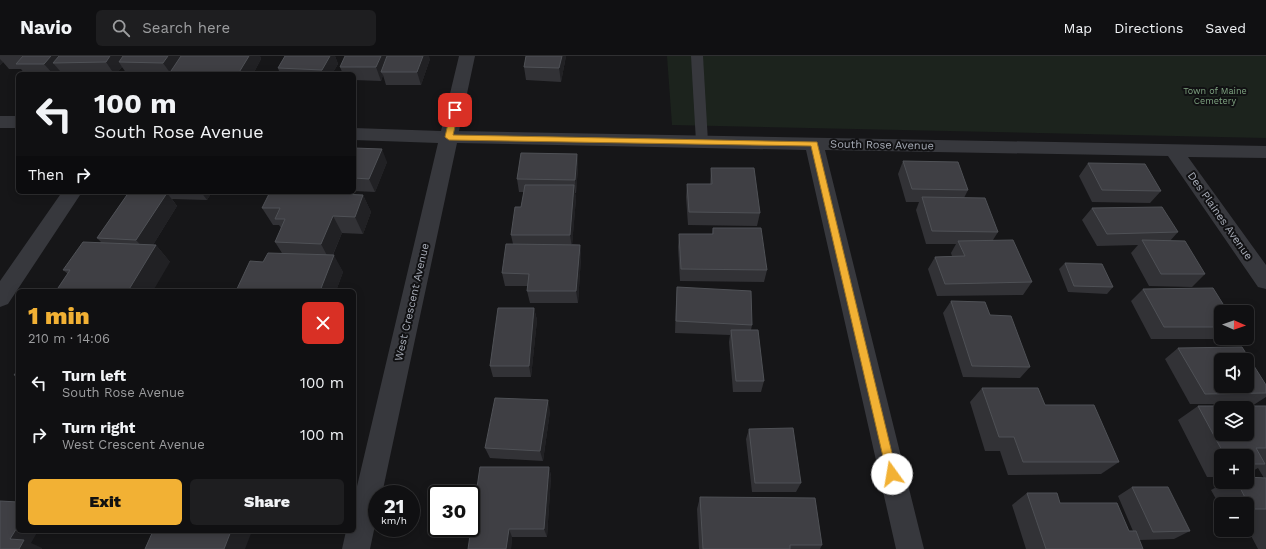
<!DOCTYPE html>
<meta charset="utf-8">
<style>
:root{--surface:#101012;--page:#1e1e20;--text:#f1f3f6;--muted:#9c9d9f;--line:#303032;--accent:#f2b134}
body{margin:0;font-family:"Work Sans",sans-serif;background:var(--page);color:var(--text);height:100vh;display:flex;flex-direction:column;font-size:15px;white-space:nowrap}
*{box-sizing:border-box;margin:0}
p{font-size:13px;color:var(--muted)}
.icon{flex:none;width:22px;height:22px;fill:none;stroke:currentColor;stroke-width:2;stroke-linecap:round;stroke-linejoin:round}
.map{position:relative;flex:1;overflow:hidden}
.sheet{position:absolute;left:16px;top:233px;width:340px;height:244px;display:flex;flex-direction:column;background:var(--surface);border-radius:6px;box-shadow:0 2px 10px #0003,0 0 0 1px var(--line)}
.sheet>*{flex:none}
.top-card{position:absolute;left:16px;top:16px;width:340px;height:122px;border-radius:6px;box-shadow:0 2px 10px #0003,0 0 0 1px var(--line);background:#101012;color:var(--text);overflow:hidden}
.needle{width:26px;rotate:92deg}
.tools{position:absolute;left:1214px;top:249px;display:grid;gap:8px}
.tools a{display:grid;place-items:center;width:40px;height:40px;border-radius:6px;background:var(--surface);box-shadow:0 2px 10px #0003,0 0 0 1px var(--line);font-size:20px}
.speed{position:absolute;left:368px;top:429px;display:flex;gap:8px;font-size:20px;font-weight:700;text-align:center}
.speed>*{display:grid;place-content:center;width:52px;height:52px;border-radius:50%;background:var(--surface);box-shadow:0 2px 10px #0003,0 0 0 1px var(--line);line-height:1}
.speed small{font-size:10px;font-weight:400}
.speed .limit{border:2px solid #111;border-radius:6px;background:#fff;color:#111}
.pin{position:absolute;display:grid;place-items:center;width:34px;height:34px;color:#fff;margin:-17px;border-radius:8px;box-shadow:0 2px 6px #0006}
.me{position:absolute;width:44px;margin:-22px;rotate:347deg;stroke-linejoin:round;filter:drop-shadow(0 0 3px #0008)}
.turn{display:flex;align-items:center;gap:14px;height:84px;padding:0 12px;font-size:18px}
.turn .icon{width:52px;height:52px;stroke-width:2.5}
.turn b{display:block;font-size:28px;line-height:34px}
.then{display:flex;align-items:center;height:38px;padding:0 12px;background:#0003;gap:8px;font-size:15px}
.round{display:grid;place-items:center;flex:none;width:42px;height:42px;border-radius:6px;background:var(--page)}
.head{display:flex;align-items:center;justify-content:space-between;height:68px;padding:0 12px}
h1{font-size:24px;font-weight:800;line-height:30px;color:var(--accent)}
.action{display:flex;gap:8px;margin-top:auto;padding:8px 12px}
.action a{flex:1;height:46px;border-radius:6px;background:var(--accent);color:#111;font-size:16px;font-weight:800;line-height:46px;text-align:center}
.action a+a{background:var(--page);color:var(--text)}
ul{padding:0;list-style:none}
li{display:flex;align-items:center;gap:12px;height:52px;padding:0 12px}
li div{flex:1}
li b{display:block;font-size:15px}
li em{font-style:normal}
header{display:flex;align-items:center;gap:24px;box-sizing:border-box;height:56px;padding:0 20px;background:var(--surface);border-bottom:1px solid var(--line)}
header strong{font-size:19px}
nav{display:flex;gap:22px;margin-inline-start:auto;font-size:14px}
.search{width:280px;height:36px;background:var(--page);display:flex;align-items:center;gap:10px;box-sizing:border-box;padding:0 14px;border-radius:6px;color:var(--muted);font-size:15px}
.map>svg:first-child{display:block}
.green{fill:#1c231d}
.lines{fill:none;stroke-linecap:round;stroke-linejoin:round}
.service{fill:#37383d;fill-rule:evenodd}
.minor{fill:#37383d;fill-rule:evenodd}
.wall{fill:#323236}
.shaded-wall{fill:#212124}
.building{fill:#3f3f44;stroke:#4f5156;fill-rule:evenodd}
.route{fill:#f2b134;stroke:#9d7322}
.labels{text-anchor:middle;dominant-baseline:central;stroke-width:4;stroke-linejoin:round;paint-order:stroke}
.far-park-label{font-size:9px;fill:#7fa381;stroke:#111113}
.street-label{font-size:11px;fill:#a8adb8;stroke:#111113}
</style>
<header>
<strong>Navio</strong>
<div class="search"><svg class="icon" aria-label="search" viewBox="0 0 24 24"><circle cx="10" cy="10" r="6"/><path d="M15 15l6 6"/></svg>Search here</div>
<nav><a>Map</a><a>Directions</a><a>Saved</a></nav>
</header>
<div class="map">
<svg width="1266" height="493" viewBox="0 0 1266 493">
<rect width="100%" height="100%" fill="#161618"/>
<!-- green -->
<path class="green" d="M 667,0 L 1266,0 L 1266,82 L 672,69 Z"/>
<g class="lines">
<!-- service -->
<path class="service" d="M 691,0 L 703,0 L 708,86 L 706,89 L 702,90 L 698,89 L 696,86 Z"/>
<!-- minor -->
<path class="minor" d="M 459,0 L 475,0 L 459,75 L 1266,90 L 1266,102 L 1188,101 L 1266,209 L 1266,233 L 1258,231 L 1168,100 L 825,94 L 924,493 L 896,493 L 806,94 L 457,87 L 382,438 L 377,438 L 377,460 L 370,493 L 342,493 L 346,475 L 354,475 L 354,443 L 438,87 L 354,84 L 354,72 L 441,75 Z
M 0,60 L 18,60 L 18,72 L 0,72 Z
M 62,136 L 82,136 L 8,248 L 0,251 L 0,225 Z"/>
</g>
<!-- wall -->
<path class="wall" d="M 0,0 L 260,0 L 261,3 L 253,18 L 127,18 L 122,11 L 116,18 L 62,18 L 60,15 L 57,18 L 25,18 L 21,13 L 9,13 L 3,6 L 0,9 Z
M 285,0 L 335,0 L 338,8 L 332,18 L 280,18 L 278,12 Z
M 526,0 L 566,0 L 561,26 L 526,24 L 524,11 Z
M 430,3 L 421,29 L 386,29 L 383,19 L 381,25 L 354,24 L 354,18 L 343,18 L 340,11 Z
M 354,92 L 387,106 L 375,136 L 354,135 Z
M 577,98 L 578,111 L 576,137 L 575,137 L 576,142 L 572,188 L 580,189 L 581,201 L 578,247 L 530,247 L 527,235 L 528,230 L 505,230 L 502,217 L 513,188 L 511,179 L 521,151 L 524,136 L 519,136 L 517,123 Z
M 903,105 L 968,134 L 964,142 L 998,176 L 993,184 L 1032,226 L 1023,239 L 937,240 L 928,213 L 935,201 L 952,200 L 951,197 L 956,188 L 926,188 L 916,154 L 919,146 L 906,146 L 898,118 Z
M 1088,107 L 1161,135 L 1150,147 L 1092,146 L 1079,120 Z
M 711,112 L 760,157 L 757,170 L 688,169 L 686,141 L 687,128 L 710,128 Z
M 129,136 L 212,136 L 207,144 L 172,143 L 177,150 L 153,189 L 156,189 L 170,206 L 68,218 L 63,214 L 101,186 L 97,182 Z
M 363,139 L 371,156 L 363,178 L 342,177 L 333,199 L 343,216 L 336,235 L 236,235 L 263,206 L 282,197 L 275,186 L 281,172 L 279,169 L 273,169 L 262,152 Z
M 1092,152 L 1178,176 L 1170,185 L 1205,218 L 1192,231 L 1149,230 L 1131,197 L 1138,189 L 1097,190 L 1082,164 Z
M 713,172 L 767,214 L 764,226 L 680,225 L 678,191 L 679,178 L 712,178 Z
M 1065,207 L 1113,231 L 1107,238 L 1068,236 L 1059,213 Z
M 677,231 L 752,269 L 751,274 L 764,325 L 761,336 L 733,336 L 729,286 L 730,279 L 675,277 L 676,244 Z
M 1143,233 L 1221,256 L 1221,282 L 1224,282 L 1223,283 L 1151,283 L 1131,245 Z
M 951,245 L 990,259 L 1030,311 L 1020,322 L 963,321 L 943,257 Z
M 534,252 L 537,264 L 531,321 L 493,321 L 490,310 Z
M 1178,292 L 1266,329 L 1266,341 L 1255,348 L 1190,348 L 1165,303 Z
M 982,332 L 1045,349 L 1119,406 L 1101,418 L 1008,419 L 1000,395 L 985,395 L 970,346 Z
M 1198,350 L 1266,350 L 1266,493 L 1258,493 L 1247,472 L 1247,448 L 1221,448 L 1221,452 L 1211,434 L 1226,426 L 1247,426 L 1264,422 L 1258,412 L 1247,418 L 1247,400 L 1221,400 L 1221,421 L 1207,421 L 1178,364 Z
M 550,355 L 543,405 L 490,402 L 485,392 Z
M 749,373 L 801,427 L 796,436 L 752,436 L 746,383 Z
M 549,411 L 551,420 L 547,481 L 512,481 L 511,493 L 468,493 Z
M 1132,431 L 1190,475 L 1174,483 L 1139,484 L 1143,493 L 1026,493 L 1012,449 L 1027,437 L 1060,447 L 1129,475 L 1133,475 L 1118,440 Z
M 700,441 L 822,489 L 820,493 L 699,493 L 697,453 Z"/>
<!-- shaded-wall -->
<path class="shaded-wall" d="M 51,0 L 72,0 L 53,7 L 60,15 L 57,18 L 53,18 L 44,8 Z
M 110,0 L 129,0 L 119,6 L 122,11 L 116,18 L 114,18 L 106,6 Z
M 168,0 L 183,0 L 171,18 L 163,7 Z
M 249,0 L 260,0 L 261,3 L 253,18 L 238,18 Z
M 330,0 L 335,0 L 338,8 L 332,18 L 323,18 L 322,14 Z
M 381,0 L 390,0 L 381,16 L 383,19 L 381,25 L 376,11 Z
M 423,0 L 429,0 L 430,3 L 421,29 L 417,16 Z
M 562,0 L 566,0 L 561,26 L 559,12 Z
M 0,3 L 3,6 L 0,9 Z
M 382,93 L 387,106 L 375,136 L 369,123 Z
M 577,98 L 578,111 L 576,137 L 575,124 Z
M 574,129 L 576,142 L 572,192 L 570,179 Z
M 201,136 L 212,136 L 207,144 Z
M 167,137 L 177,150 L 148,197 L 136,184 Z
M 363,139 L 371,156 L 363,178 L 355,161 Z
M 333,160 L 342,177 L 330,205 L 321,188 Z
M 156,189 L 170,206 L 153,235 L 128,235 Z
M 580,189 L 581,201 L 578,247 L 576,235 Z
M 334,199 L 343,216 L 336,235 L 320,235 Z
M 534,252 L 537,264 L 531,321 L 529,310 Z
M 548,344 L 550,355 L 543,405 L 540,395 Z
M 549,411 L 551,420 L 547,481 L 544,473 Z
M 18,470 L 18,475 L 38,475 L 31,487 L 42,492 L 42,493 L 19,493 L 10,483 Z
M 509,473 L 512,481 L 511,493 L 506,493 Z
M 231,475 L 252,475 L 245,493 L 224,493 Z"/>
<!-- building -->
<path class="building" d="M 23,0 L 51,0 L 44,8 L 16,8 Z
M 59,0 L 110,0 L 106,6 L 53,7 Z
M 123,0 L 168,0 L 163,7 L 119,6 Z
M 181,0 L 249,0 L 238,18 L 169,18 Z
M 285,0 L 330,0 L 322,14 L 278,12 Z
M 345,0 L 381,0 L 376,11 L 340,11 Z
M 387,0 L 423,0 L 417,16 L 381,16 Z
M 526,0 L 562,0 L 559,12 L 524,11 Z
M 354,92 L 382,93 L 369,123 L 354,122 Z
M 521,97 L 577,98 L 575,124 L 517,123 Z
M 903,105 L 958,106 L 968,134 L 912,133 Z
M 1088,107 L 1145,108 L 1161,135 L 1102,134 Z
M 711,112 L 754,112 L 760,157 L 689,156 L 687,128 L 712,128 Z
M 525,129 L 574,129 L 570,179 L 511,179 L 515,151 L 521,151 Z
M 129,136 L 148,136 L 167,137 L 136,184 L 97,182 Z
M 270,136 L 293,136 L 363,139 L 355,161 L 333,160 L 321,188 L 275,186 L 285,163 L 275,163 L 280,152 L 262,152 Z
M 922,141 L 985,142 L 998,176 L 932,175 Z
M 1162,151 L 1178,176 L 1107,178 L 1092,152 Z
M 713,172 L 761,172 L 767,214 L 681,213 L 679,178 L 713,178 Z
M 1013,184 L 1032,226 L 945,228 L 935,201 L 965,200 L 958,185 Z
M 1142,184 L 1185,185 L 1205,218 L 1161,218 Z
M 83,186 L 156,189 L 128,235 L 56,235 L 70,214 L 63,214 Z
M 506,188 L 580,189 L 576,235 L 527,235 L 529,218 L 502,217 Z
M 268,197 L 334,199 L 320,235 L 236,235 L 250,205 L 263,206 Z
M 1065,207 L 1102,208 L 1113,231 L 1074,230 Z
M 677,231 L 751,235 L 752,269 L 676,265 Z
M 1213,232 L 1228,256 L 1221,256 L 1221,271 L 1164,271 L 1143,233 Z
M 951,245 L 985,246 L 990,259 L 1011,260 L 1030,311 L 972,310 Z
M 498,252 L 534,252 L 529,310 L 490,310 Z
M 731,274 L 758,274 L 764,325 L 736,325 Z
M 1242,291 L 1266,329 L 1266,337 L 1205,338 L 1178,292 ZM 1221,304 L 1247,304 L 1247,330 L 1221,330 Z
M 18,314 L 18,320 L 14,319 Z
M 982,332 L 1038,332 L 1045,349 L 1094,349 L 1119,406 L 1023,406 L 1014,381 L 999,381 Z
M 495,342 L 548,344 L 540,395 L 485,392 Z
M 1198,350 L 1266,350 L 1266,392 L 1256,392 L 1265,408 L 1247,408 L 1247,400 L 1225,400 ZM 1221,352 L 1247,352 L 1247,378 L 1221,378 Z
M 793,372 L 801,427 L 755,427 L 749,373 Z
M 480,411 L 549,411 L 544,473 L 509,473 L 506,493 L 468,493 Z
M 1247,421 L 1266,422 L 1266,453 L 1251,453 L 1237,426 L 1247,426 Z
M 1132,431 L 1168,431 L 1190,475 L 1153,476 Z
M 1027,437 L 1057,437 L 1060,447 L 1117,447 L 1129,475 L 1136,475 L 1143,493 L 1046,493 Z
M 700,441 L 815,442 L 822,489 L 790,489 L 790,493 L 703,493 Z
M 0,445 L 18,446 L 18,470 L 10,483 L 24,484 L 19,493 L 0,493 Z
M 153,475 L 231,475 L 224,493 L 145,493 Z"/>
<!-- route -->
<path class="route" d="M 455,52 L 459,54 L 453,79 L 817,86 L 897,418 L 896,422 L 892,423 L 888,422 L 887,418 L 811,90 L 449,84 L 445,81 L 451,54 Z"/>
<g class="labels">
<!-- far-park labels -->
<g class="far-park-label">
<text x="1215" y="35">Town of Maine<tspan x="1215" dy="10">Cemetery</tspan></text>
</g>
<!-- street labels -->
<g class="street-label">
<text transform="translate(882 89) rotate(1)">South Rose Avenue</text>
<text transform="translate(1220 160) rotate(55)">Des Plaines Avenue</text>
<text transform="translate(412 246) rotate(-77)">West Crescent Avenue</text>
</g>
</g>
</svg>
<div class="tools">
<a><svg class="needle" viewBox="-14 -14 28 28"><path d="M0-13l5 13h-10z" fill="#e53935"/><path d="M0 13l5-13h-10z" fill="#9c9d9f"/></svg></a>
<a><svg class="icon" aria-label="sound" viewBox="0 0 24 24"><path d="M4 9h4l5-4v14l-5-4H4zM17 9q2 3 0 6"/></svg></a>
<a><svg class="icon" aria-label="layers" viewBox="0 0 24 24"><path d="M12 4l9 5-9 5-9-5zM3 14l9 5 9-5"/></svg></a>
<a>+</a>
<a>−</a>
</div>
<div class="speed"><div>21<small>km/h</small></div><div class="limit">30</div></div>
<div class="pin" style="left:455px;top:54px;background:#d93025"><svg class="icon" aria-label="arrive" viewBox="0 0 24 24"><path d="M6 21V4h12l-3 4 3 4H6"/></svg></div>
<svg class="me" style="left:892px;top:418px" viewBox="-20 -20 40 40"><circle r="19" fill="#fff"/><path d="M0-13L10 11 0 6-10 11z" fill="#f2b134"/></svg>
<div class="top-card">
<div class="turn"><svg class="icon" aria-label="left" viewBox="0 0 24 24"><path d="M17 20v-9H6M10 6l-5 5 5 5"/></svg><div><b>100 m</b>South Rose Avenue</div></div>
<div class="then">Then<svg class="icon" aria-label="right" viewBox="0 0 24 24"><path d="M7 20v-9h11M14 6l5 5-5 5"/></svg></div>
</div>
<section class="sheet">
<div class="head"><div><h1>1 min</h1><p>210 m · 14:06</p></div><a class="round" style="background:#d93025;color:#fff"><svg class="icon" aria-label="close" viewBox="0 0 24 24"><path d="M6 6l12 12M18 6L6 18"/></svg></a></div>
<ul>
<li><svg class="icon" aria-label="left" viewBox="0 0 24 24"><path d="M17 20v-9H6M10 6l-5 5 5 5"/></svg><div><b>Turn left</b><p>South Rose Avenue</p></div><em>100 m</em></li>
<li><svg class="icon" aria-label="right" viewBox="0 0 24 24"><path d="M7 20v-9h11M14 6l5 5-5 5"/></svg><div><b>Turn right</b><p>West Crescent Avenue</p></div><em>100 m</em></li>
</ul>
<div class="action"><a>Exit</a><a>Share</a></div>
</section>
</div>
